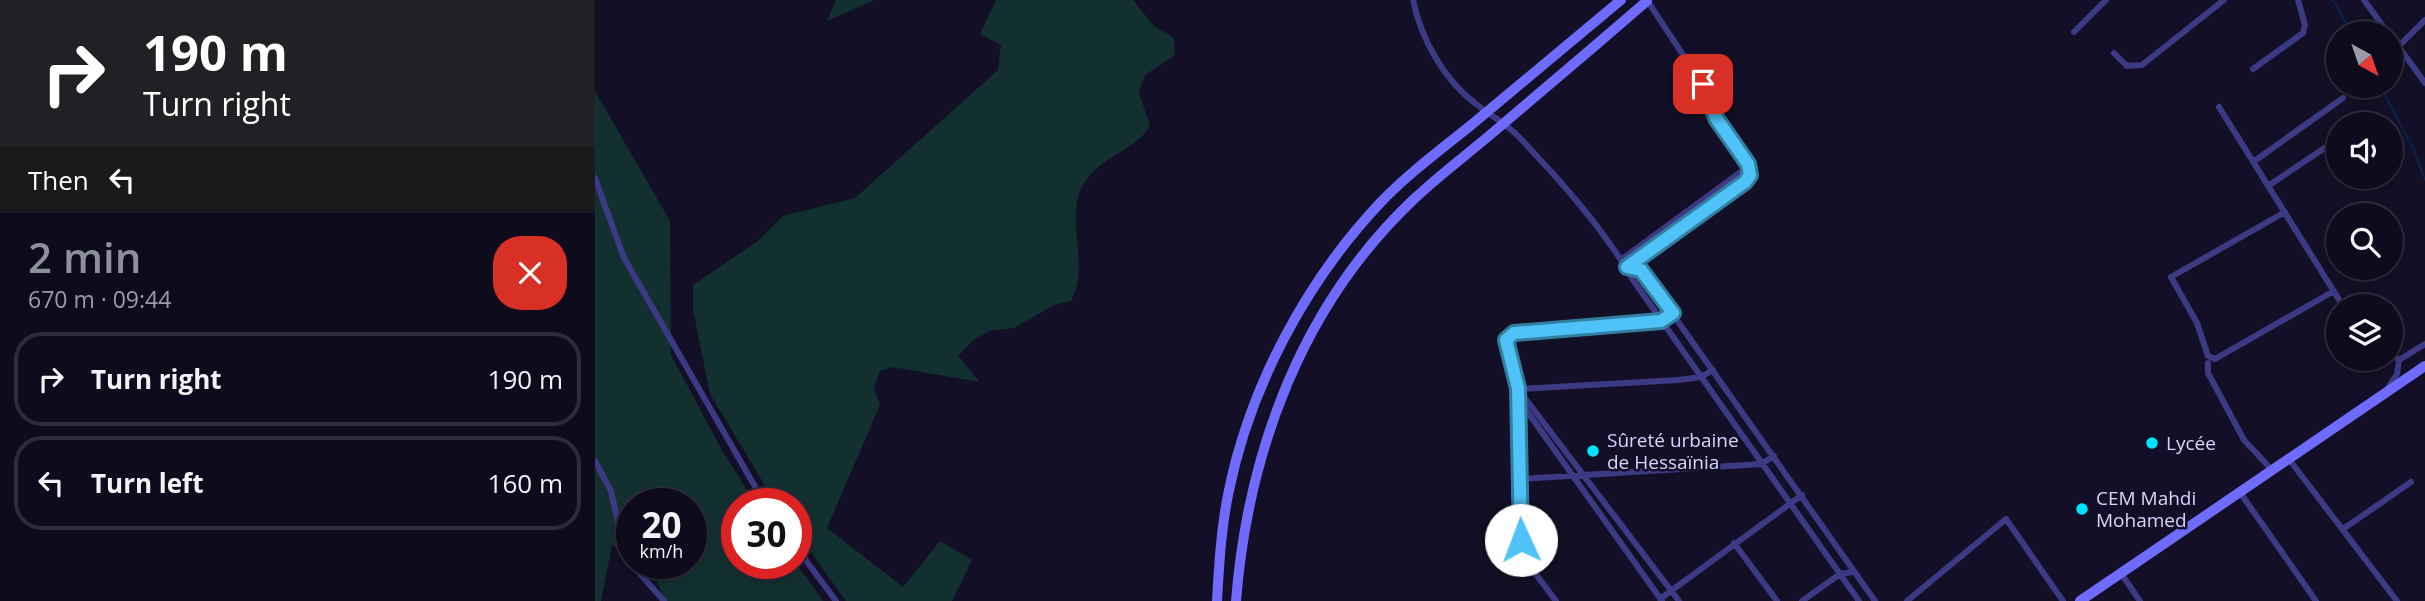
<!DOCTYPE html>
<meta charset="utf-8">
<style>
:root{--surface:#0e0b1c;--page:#171425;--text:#f1f3f6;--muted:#9b9ba3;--line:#2e2b3b;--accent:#8c9099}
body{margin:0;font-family:"Open Sans",sans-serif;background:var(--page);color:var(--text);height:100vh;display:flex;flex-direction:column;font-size:26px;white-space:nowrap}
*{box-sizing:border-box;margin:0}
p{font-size:23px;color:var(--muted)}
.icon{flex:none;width:38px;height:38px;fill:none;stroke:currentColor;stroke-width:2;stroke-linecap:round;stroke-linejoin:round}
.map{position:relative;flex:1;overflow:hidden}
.sheet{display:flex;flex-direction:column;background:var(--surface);width:595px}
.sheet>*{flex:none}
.banner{background:#202124;color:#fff;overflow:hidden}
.needle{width:46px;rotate:140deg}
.fabs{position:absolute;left:1731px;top:21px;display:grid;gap:14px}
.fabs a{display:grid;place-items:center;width:77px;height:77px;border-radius:50%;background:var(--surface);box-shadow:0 4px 10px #0003,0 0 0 2px var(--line);font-size:35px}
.speed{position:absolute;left:21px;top:488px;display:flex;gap:14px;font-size:35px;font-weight:700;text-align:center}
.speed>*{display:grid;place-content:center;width:91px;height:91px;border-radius:50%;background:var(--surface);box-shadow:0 4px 10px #0003,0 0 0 2px var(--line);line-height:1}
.speed small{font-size:18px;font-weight:400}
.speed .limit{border:10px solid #d22;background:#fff;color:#111}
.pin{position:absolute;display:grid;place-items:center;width:60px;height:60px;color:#fff;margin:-30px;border-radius:14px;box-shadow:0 4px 10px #0006}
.me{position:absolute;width:77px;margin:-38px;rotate:358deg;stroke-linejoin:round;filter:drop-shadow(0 0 5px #0008)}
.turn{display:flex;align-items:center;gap:24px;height:147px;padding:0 28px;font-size:32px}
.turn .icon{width:91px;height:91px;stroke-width:2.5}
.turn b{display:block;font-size:49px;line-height:60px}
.then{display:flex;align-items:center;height:66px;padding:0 28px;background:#0003;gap:14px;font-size:26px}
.round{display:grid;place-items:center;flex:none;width:74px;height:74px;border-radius:28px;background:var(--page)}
.overview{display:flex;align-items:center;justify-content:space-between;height:119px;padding:0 28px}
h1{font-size:42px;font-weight:600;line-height:52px;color:var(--accent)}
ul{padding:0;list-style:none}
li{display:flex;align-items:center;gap:21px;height:94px;margin:0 14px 10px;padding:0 14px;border:4px solid var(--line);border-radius:28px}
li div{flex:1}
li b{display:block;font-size:26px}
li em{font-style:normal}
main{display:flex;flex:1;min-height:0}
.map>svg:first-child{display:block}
.green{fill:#12302f}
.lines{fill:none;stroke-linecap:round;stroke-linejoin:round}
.stream{stroke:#0c2248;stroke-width:2}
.street{stroke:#3d3a85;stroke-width:6}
.secondary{stroke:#6f6bff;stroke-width:10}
.route-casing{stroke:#337fa1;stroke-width:18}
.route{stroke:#4fc3f7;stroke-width:12}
.poi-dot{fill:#00e5ff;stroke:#130f26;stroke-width:2.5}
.labels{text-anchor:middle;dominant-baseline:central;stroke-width:5;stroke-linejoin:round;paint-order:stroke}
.poi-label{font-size:19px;fill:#d9d4ff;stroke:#130f26;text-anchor:start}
</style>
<main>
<section class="sheet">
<div class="banner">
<div class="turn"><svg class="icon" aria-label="right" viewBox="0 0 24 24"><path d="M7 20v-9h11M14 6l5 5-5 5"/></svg><div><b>190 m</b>Turn right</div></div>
<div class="then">Then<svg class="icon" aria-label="left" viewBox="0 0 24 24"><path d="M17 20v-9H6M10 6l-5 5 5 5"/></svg></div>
</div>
<div class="overview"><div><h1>2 min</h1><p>670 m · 09:44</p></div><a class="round" style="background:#d93025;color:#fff"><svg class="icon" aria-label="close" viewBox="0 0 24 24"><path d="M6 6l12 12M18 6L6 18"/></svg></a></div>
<ul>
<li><svg class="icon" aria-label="right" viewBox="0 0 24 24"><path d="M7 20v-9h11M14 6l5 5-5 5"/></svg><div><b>Turn right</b></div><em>190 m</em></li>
<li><svg class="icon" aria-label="left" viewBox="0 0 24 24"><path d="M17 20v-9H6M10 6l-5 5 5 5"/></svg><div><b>Turn left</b></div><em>160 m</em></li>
</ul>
</section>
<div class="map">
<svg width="1830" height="601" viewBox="0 0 1830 601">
<rect width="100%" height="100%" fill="#130f26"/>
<!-- green -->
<path class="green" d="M 241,0 L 279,0 L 232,21 Z
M 401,0 L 538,0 L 559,26 L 579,38 L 580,55 L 550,75 L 544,93 L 555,125 C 545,148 503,157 488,185 C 469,220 496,266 476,301 L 459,305 L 419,328 L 394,331 L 377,341 L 363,356 L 385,382 L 297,367 L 285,371 L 279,388 L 285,405 L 232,528 L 308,587 L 345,541 L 377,560 L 357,601 L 251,601 L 201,532 L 201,504 L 181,504 L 115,394 L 98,310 L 98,285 L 163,241 L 188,216 L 260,198 L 403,70 L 406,45 L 385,34 Z
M 0,91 L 75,221 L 76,355 L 128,452 L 161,504 L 142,504 L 142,564 L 201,563 L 228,601 L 69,601 L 61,578 L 42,564 L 96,564 L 96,504 L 37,504 L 37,560 L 17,545 L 6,601 L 0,601 Z"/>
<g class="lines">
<!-- stream -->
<path class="stream" d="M 1738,0 L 1756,33
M 1785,86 L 1819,150 L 1830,180"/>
<!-- street -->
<path class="street" d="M 818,0 C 826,39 849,80 881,104 C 895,115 912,124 924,137 C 965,180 1009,229 1038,280 L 1264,601
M 1769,0 L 1793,33
M 1479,32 L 1511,0
M 1796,36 L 1830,83
M 1804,46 L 1830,20
M 1519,53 L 1532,66 L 1547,65 L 1629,0
M 1658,69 L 1708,33 L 1710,25 L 1703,0
M 1624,107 L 1748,306
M 1658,162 L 1748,98
M 0,178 L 29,258 L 170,504
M 1673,186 L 1743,139
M 1690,212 L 1576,277 L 1602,323 L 1613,356 L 1620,359 L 1739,291
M 1027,259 L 1154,166
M 1033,266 L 1150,182 L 1155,175 L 1153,164 L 1121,118 L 1111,90 L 1052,0
M 1033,269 L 1041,267 L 1048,272 L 1280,601
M 1796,353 L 1804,360
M 1613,363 L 1613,373 L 1649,440 L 1676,469
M 1793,388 L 1802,374 L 1804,360 L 1830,344
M 923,389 L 1084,601
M 923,389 L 1083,380 L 1106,377 L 1118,370
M 924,400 L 1067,601
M 1693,458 L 1802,601
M 0,461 L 16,491 L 31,558 L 69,601
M 924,479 L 1166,464 L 1179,456
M 1644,491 L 1721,601
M 1748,529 L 1816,482
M 1139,543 L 1182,601
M 201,547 L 241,601
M 1525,572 L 1545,601
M 1065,599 L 1207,495
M 961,601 L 937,569 L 926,540 L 923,389 L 911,340 L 919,333 L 1066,321 L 1078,314
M 1207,601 L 1245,574 L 1259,572
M 1312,601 L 1411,519 L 1468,601"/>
<!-- secondary -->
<path class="secondary" d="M 622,601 C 624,566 626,530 633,495 C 654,388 711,281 786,202 C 813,174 845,150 875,126 C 925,84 976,42 1026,0
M 641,601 C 653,451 707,305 818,200 C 842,177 870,156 895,135 C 948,90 1000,46 1052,1
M 1485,601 L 1830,366"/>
</g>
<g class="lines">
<!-- route casing -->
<g class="route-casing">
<path id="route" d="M 926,540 L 923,388 L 911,340 L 919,333 L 1066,321 L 1078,313 L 1046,270 L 1032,267 L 1150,182 L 1155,175 L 1153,164 L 1121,118 L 1108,84"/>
</g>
<!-- route -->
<use href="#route" class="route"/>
</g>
<!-- markers -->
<g class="poi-dot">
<circle cx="1557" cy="443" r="7"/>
<circle cx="998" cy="451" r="7"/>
<circle cx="1487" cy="509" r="7"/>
</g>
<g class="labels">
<!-- poi labels -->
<g class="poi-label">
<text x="1012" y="440">Sûreté urbaine<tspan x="1012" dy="22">de Hessaïnia</tspan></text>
<text x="1571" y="443">Lycée</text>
<text x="1501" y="498">CEM Mahdi<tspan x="1501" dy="22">Mohamed</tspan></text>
</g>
</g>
</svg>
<div class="fabs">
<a><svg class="needle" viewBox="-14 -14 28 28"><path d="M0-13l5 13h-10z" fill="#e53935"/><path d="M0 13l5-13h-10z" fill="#9b9ba3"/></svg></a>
<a><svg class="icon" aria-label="sound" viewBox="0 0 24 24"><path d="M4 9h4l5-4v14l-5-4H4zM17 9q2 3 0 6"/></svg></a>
<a><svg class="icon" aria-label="search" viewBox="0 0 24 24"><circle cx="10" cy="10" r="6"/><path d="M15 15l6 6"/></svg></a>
<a><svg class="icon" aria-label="layers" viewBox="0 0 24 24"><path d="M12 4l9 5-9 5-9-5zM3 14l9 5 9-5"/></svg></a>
</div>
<div class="speed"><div>20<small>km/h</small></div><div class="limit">30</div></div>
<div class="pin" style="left:1108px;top:84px;background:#d93025"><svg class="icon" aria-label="arrive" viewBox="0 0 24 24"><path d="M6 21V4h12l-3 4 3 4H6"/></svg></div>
<svg class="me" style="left:926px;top:540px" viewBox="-20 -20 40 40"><circle r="19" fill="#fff"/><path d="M0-13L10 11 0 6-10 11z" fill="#4fc3f7"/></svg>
</div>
</main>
